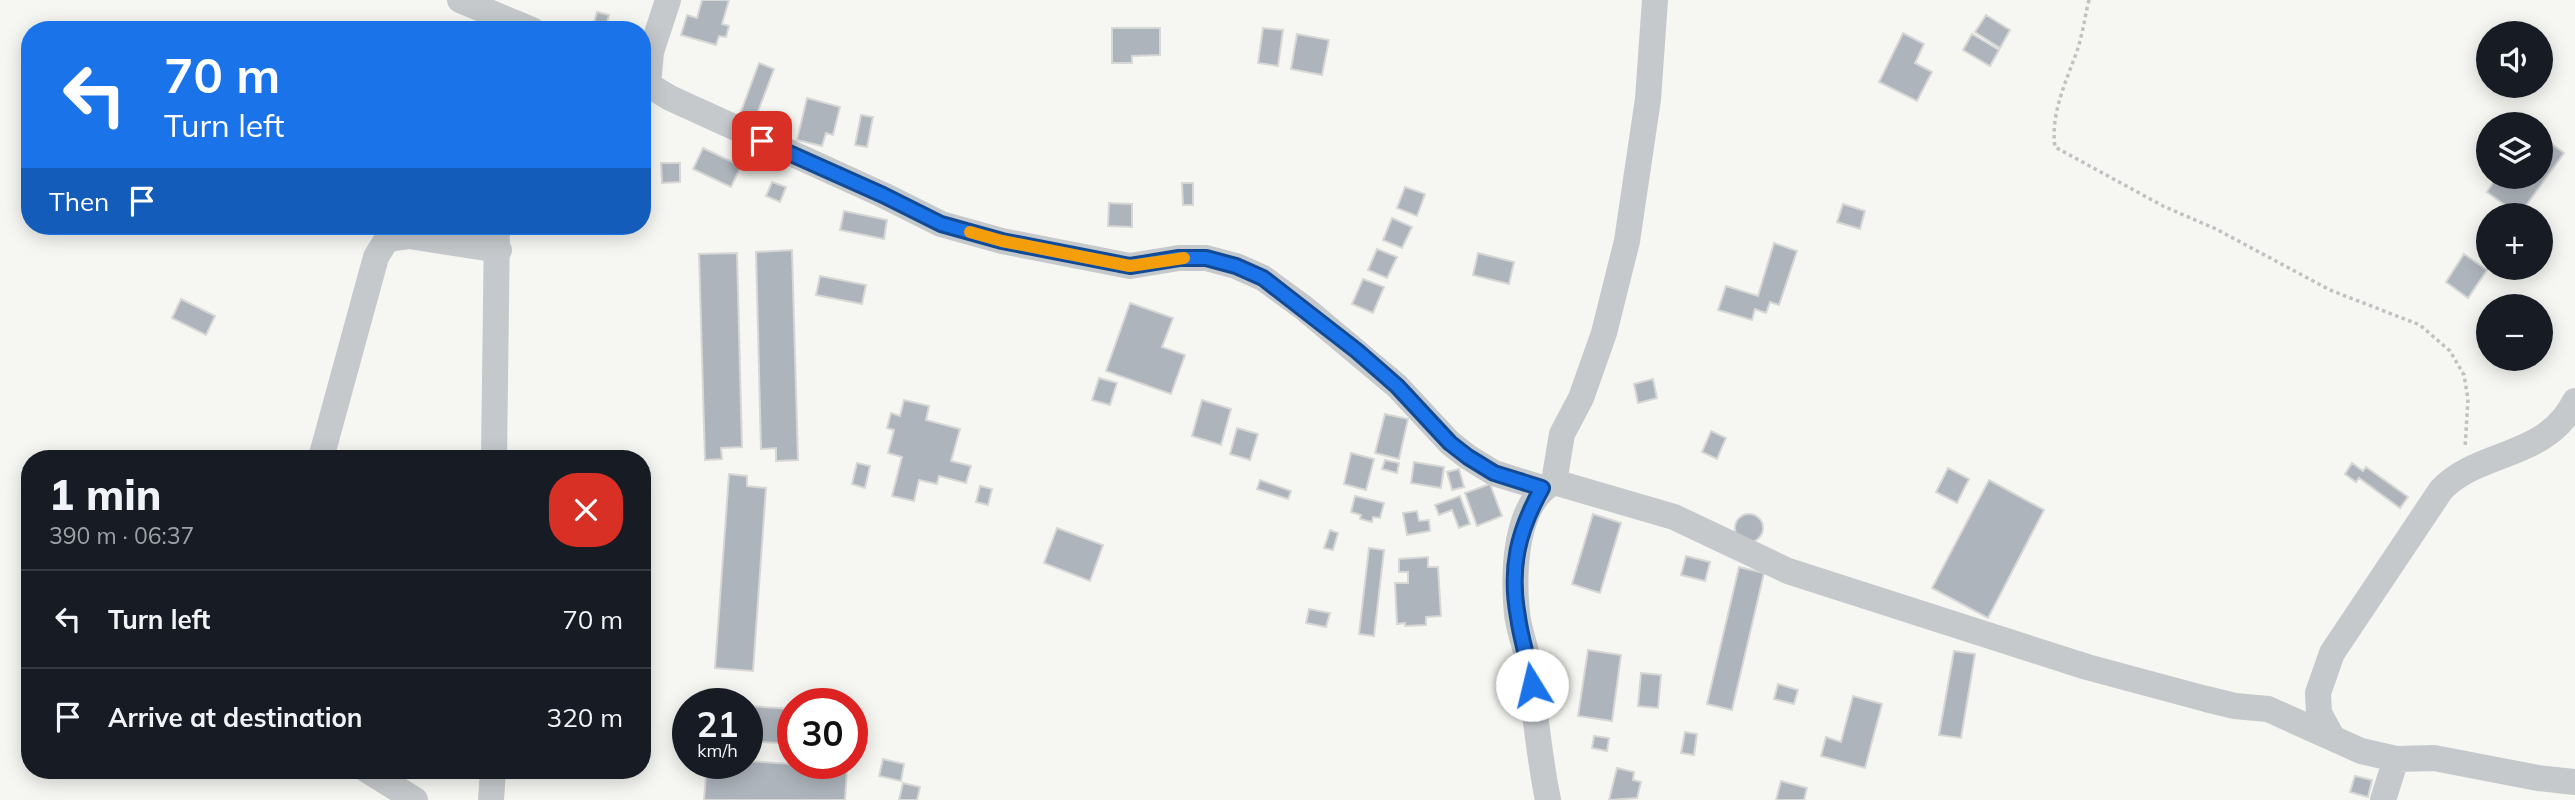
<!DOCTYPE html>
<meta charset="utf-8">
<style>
:root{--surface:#171b24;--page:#20242c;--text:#f1f3f6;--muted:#9ea1a6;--line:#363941}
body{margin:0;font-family:Mulish,sans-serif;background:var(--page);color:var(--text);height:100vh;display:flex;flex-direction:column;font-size:26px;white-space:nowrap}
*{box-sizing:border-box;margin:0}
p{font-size:23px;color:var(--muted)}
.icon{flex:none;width:38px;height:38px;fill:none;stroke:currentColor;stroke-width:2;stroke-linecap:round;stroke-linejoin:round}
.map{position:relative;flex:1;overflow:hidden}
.sheet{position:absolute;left:21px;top:450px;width:630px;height:329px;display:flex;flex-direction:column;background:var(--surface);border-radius:28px;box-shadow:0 4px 18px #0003}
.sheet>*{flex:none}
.banner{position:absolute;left:21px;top:21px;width:630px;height:214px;border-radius:28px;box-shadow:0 4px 18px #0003;background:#1a73e8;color:#fff;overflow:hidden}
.fabs{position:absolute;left:2476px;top:21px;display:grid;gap:14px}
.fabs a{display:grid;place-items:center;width:77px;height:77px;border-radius:50%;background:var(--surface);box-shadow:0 4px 18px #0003;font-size:35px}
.speed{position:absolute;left:672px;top:688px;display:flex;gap:14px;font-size:35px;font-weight:700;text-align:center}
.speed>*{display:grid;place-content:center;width:91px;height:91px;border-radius:50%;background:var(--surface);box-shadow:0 4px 18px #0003;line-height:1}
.speed small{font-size:18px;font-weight:400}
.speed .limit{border:10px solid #d22;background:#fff;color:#111}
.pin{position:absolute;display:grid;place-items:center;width:60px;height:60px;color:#fff;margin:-30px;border-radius:14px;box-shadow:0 4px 10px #0006}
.me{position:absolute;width:77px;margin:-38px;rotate:351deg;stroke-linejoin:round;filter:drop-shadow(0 0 5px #0008)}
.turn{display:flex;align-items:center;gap:24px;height:147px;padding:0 28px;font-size:32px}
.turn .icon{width:91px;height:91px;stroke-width:2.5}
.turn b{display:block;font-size:49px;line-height:60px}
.then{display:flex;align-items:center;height:66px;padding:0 28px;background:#0003;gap:14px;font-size:26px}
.round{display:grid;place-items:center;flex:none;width:74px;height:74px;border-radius:28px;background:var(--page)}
.summary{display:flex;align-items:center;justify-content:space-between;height:119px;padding:0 28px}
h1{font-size:42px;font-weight:800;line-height:52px}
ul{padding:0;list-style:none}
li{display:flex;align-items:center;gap:21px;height:98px;padding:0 28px;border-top:2px solid var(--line)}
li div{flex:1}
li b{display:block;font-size:26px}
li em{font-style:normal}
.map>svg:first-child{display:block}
.building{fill:#adb4bb;stroke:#d7d7d5;stroke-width:2}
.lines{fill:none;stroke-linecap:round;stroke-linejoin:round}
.path{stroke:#bfc1c3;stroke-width:3.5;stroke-dasharray:3.5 3.5;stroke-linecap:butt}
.minor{stroke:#c5c9cc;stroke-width:26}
.route-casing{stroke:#114b97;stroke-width:18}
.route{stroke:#1a73e8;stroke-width:12}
.slow{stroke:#f59e0b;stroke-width:12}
</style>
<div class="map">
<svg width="2575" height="800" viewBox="0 0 2575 800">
<rect width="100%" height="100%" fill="#f6f6f2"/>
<!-- building -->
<path class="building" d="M 702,0 L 729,0 L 722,24 L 729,26 L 726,37 L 719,36 L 716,45 L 681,35 L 687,15 L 697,18 Z
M 597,12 L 609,15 L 605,30 L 592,30 Z
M 1986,15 L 2010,30 L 2000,48 L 1975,32 Z
M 1112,28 L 1160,28 L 1160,55 L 1132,56 L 1132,63 L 1112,63 Z
M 1263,28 L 1283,30 L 1278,66 L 1258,63 Z
M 1903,33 L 1924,44 L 1915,63 L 1932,72 L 1917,101 L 1879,82 Z
M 1297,34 L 1329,40 L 1322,75 L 1291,69 Z
M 1972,34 L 1999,50 L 1990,66 L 1963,50 Z
M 759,63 L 774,69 L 754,122 L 739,117 Z
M 807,98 L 840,107 L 833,135 L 826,133 L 822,146 L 797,140 Z
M 861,115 L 873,117 L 867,147 L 855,145 Z
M 2541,136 L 2564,153 L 2519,215 L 2487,192 L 2497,177 L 2541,177 Z
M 703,148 L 741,166 L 731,187 L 693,169 Z
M 661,163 L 680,163 L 680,182 L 662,183 Z
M 772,182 L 786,187 L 780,202 L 766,196 Z
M 1182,183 L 1193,183 L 1193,205 L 1183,205 Z
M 1405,187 L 1425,194 L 1417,216 L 1397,208 Z
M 1109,203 L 1132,204 L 1132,227 L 1108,226 Z
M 1843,204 L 1865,211 L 1860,229 L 1837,222 Z
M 844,211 L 887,220 L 884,239 L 840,230 Z
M 1392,218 L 1412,227 L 1402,248 L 1383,240 Z
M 1774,243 L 1797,251 L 1779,305 L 1770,302 L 1766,313 L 1755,309 L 1752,320 L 1718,310 L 1726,286 L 1758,296 Z
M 1377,249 L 1397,257 L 1387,278 L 1368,270 Z
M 792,250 L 798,460 L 776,461 L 776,448 L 761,449 L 756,252 Z
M 737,253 L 742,447 L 721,448 L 722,459 L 705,460 L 699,254 Z
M 1478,253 L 1514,262 L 1509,284 L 1473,275 Z
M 2464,254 L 2487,270 L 2468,298 L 2446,282 Z
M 820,276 L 866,285 L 862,304 L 816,295 Z
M 1363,279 L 1384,287 L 1373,313 L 1352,304 Z
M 181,299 L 215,316 L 206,335 L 172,318 Z
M 1130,303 L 1173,318 L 1162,347 L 1185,355 L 1171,394 L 1106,371 Z
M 1099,378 L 1117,383 L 1110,405 L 1092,400 Z
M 1653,379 L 1657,398 L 1638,403 L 1634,384 Z
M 904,400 L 929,406 L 926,420 L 960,429 L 951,461 L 971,466 L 966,483 L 939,476 L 937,484 L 919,480 L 914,501 L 892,496 L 902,457 L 888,453 L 894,430 L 887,428 L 891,413 L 900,416 Z
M 1202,400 L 1231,409 L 1221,445 L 1192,436 Z
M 1385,414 L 1408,419 L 1399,459 L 1375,453 Z
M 1237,428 L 1258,434 L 1250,460 L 1230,454 Z
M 1711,431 L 1726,438 L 1717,459 L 1702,452 Z
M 1351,453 L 1374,459 L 1366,490 L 1344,484 Z
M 1385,460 L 1399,463 L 1397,473 L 1382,469 Z
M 1414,462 L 1444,467 L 1441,488 L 1411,483 Z
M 857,463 L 870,466 L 865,488 L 852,484 Z
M 2352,463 L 2363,471 L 2366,467 L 2408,497 L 2400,508 L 2359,478 L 2356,482 L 2345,474 Z
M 1948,468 L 1969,479 L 1957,503 L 1936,492 Z
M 1459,469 L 1464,487 L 1452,490 L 1447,472 Z
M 729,474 L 747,476 L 747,486 L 766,488 L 753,671 L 715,668 Z
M 1260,480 L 1291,491 L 1288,499 L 1257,489 Z
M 1989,480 L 2044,510 L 1988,618 L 1932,588 Z
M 1490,484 L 1502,516 L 1477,526 L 1465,493 Z
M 980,486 L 992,489 L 988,505 L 976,502 Z
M 1355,496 L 1384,503 L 1380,518 L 1373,517 L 1372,522 L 1360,519 L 1361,515 L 1351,512 Z
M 1460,496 L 1470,524 L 1459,528 L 1452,510 L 1439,515 L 1435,505 Z
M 1417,511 L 1419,521 L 1429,520 L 1430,531 L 1407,535 L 1403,513 Z
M1735 528a14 14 0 1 1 28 0a14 14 0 1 1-28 0Z
M 1593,514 L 1621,523 L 1600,593 L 1572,584 Z
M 1057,528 L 1103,545 L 1090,581 L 1044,563 Z
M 1330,530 L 1338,533 L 1333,550 L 1324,548 Z
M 1369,548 L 1384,550 L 1374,636 L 1359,634 Z
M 1686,556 L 1710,562 L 1705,581 L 1681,575 Z
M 1428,557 L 1428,567 L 1438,567 L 1441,616 L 1426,617 L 1426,625 L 1405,626 L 1405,623 L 1397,624 L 1395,583 L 1408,583 L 1408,572 L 1399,572 L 1399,559 Z
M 1739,567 L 1764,573 L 1732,710 L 1707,704 Z
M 1309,609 L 1330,613 L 1326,627 L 1306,623 Z
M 1588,650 L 1621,655 L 1612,721 L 1578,716 Z
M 1954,651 L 1975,654 L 1961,738 L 1939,735 Z
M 1641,673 L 1661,675 L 1658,708 L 1638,706 Z
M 1778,684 L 1798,690 L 1794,704 L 1774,699 Z
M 1853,696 L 1882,704 L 1865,768 L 1821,756 L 1826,737 L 1841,742 Z
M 747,706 L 793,709 L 793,744 L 747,741 Z
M 1685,732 L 1697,734 L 1694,755 L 1681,753 Z
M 1594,736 L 1609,738 L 1607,751 L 1592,748 Z
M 883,759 L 904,764 L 901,781 L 879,776 Z
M 747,761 L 847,768 L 845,800 L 704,800 L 707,763 Z
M 1617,768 L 1634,772 L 1633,780 L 1641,782 L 1637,798 L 1609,800 Z
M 2355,776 L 2372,780 L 2368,797 L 2350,792 Z
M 1781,781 L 1807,788 L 1804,800 L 1776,800 Z
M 903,783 L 920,787 L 917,800 L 899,800 Z"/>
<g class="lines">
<!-- path -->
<path class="path" d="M 2089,0 C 2085,16 2083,32 2078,48 C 2067,80 2050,113 2055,147 L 2163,206 L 2216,229 L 2330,290 L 2420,325 L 2450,351 L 2464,375 L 2468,399 L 2465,448"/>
<!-- minor -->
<path class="minor" d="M 460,0 L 532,30
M 642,81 L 670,98 L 883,195 L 941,224 L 1002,241 L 1130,266 L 1179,258 L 1206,258 L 1236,266 L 1263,278 L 1304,308 L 1397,386 L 1450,443 L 1468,457 L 1494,473 L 1542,488
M 648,85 L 651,52 L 668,0
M 321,458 L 376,257 L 387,239 L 409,236 L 499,250
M 494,458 L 497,226
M 1554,482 L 1562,434 L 1581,398 L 1604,333 L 1627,241 L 1648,99 L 1655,0
M 2332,737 L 2319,713 L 2318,693 L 2332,653 L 2441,490 C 2478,450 2547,459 2575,401
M 367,770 L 415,800
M 491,800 L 493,770
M 1548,800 C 1539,756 1535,711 1529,667 C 1527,649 1519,632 1517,614 C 1513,574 1514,503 1554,482 L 1674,517 L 1788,571 L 2087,667 L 2206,699 L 2235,706 L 2268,709 L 2361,751 L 2396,759 L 2434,758 L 2538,778 L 2575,782
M 2383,800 L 2396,759"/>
</g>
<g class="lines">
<!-- route casing -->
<g class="route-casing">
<path id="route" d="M 762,141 L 883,195 L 941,224 L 1002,241 L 1130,266 L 1179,258 L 1206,258 L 1236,266 L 1263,278 L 1357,351 L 1397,386 L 1450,443 L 1468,457 L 1494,473 L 1542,488 C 1518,531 1509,568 1518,617 C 1521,640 1529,662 1532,685"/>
</g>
<!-- route -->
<use href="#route" class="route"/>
<!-- slow -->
<path class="slow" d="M 970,232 L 1002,241 L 1130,266 L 1184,258"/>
</g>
</svg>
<div class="fabs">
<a><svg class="icon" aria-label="sound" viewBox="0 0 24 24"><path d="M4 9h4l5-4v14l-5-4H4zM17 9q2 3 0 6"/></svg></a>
<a><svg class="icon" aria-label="layers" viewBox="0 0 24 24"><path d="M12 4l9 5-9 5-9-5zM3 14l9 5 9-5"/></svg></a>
<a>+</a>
<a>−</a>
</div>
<div class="speed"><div>21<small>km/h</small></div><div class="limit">30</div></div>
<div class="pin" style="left:762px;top:141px;background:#d93025"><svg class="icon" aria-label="arrive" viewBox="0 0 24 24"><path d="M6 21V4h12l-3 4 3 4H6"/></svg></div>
<svg class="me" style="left:1532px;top:685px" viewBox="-20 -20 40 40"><circle r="19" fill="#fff"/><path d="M0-13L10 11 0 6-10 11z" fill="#1a73e8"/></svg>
<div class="banner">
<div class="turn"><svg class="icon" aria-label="left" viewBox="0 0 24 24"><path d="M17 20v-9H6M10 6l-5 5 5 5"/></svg><div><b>70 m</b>Turn left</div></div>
<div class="then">Then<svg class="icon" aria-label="arrive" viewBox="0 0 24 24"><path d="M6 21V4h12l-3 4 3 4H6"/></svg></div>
</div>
<section class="sheet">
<div class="summary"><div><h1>1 min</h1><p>390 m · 06:37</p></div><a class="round" style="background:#d93025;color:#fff"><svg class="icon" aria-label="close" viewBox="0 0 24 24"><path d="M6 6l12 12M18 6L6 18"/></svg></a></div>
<ul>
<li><svg class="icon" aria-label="left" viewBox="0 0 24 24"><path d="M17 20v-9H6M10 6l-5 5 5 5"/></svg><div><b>Turn left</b></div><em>70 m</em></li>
<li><svg class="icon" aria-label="arrive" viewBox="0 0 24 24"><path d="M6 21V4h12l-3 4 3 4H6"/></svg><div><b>Arrive at destination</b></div><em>320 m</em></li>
</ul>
</section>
</div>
